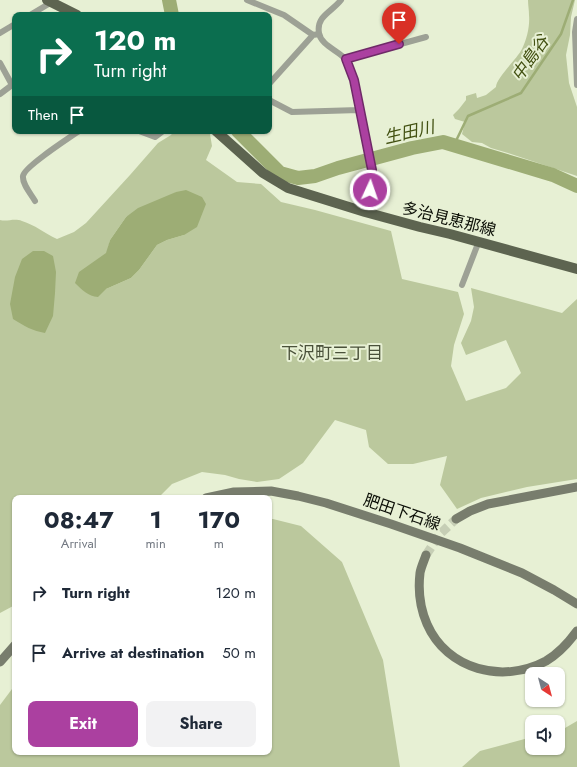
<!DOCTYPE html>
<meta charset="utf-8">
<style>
:root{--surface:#fff;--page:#f2f2f3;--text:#1f2937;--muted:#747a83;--accent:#ab40a0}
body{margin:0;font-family:Jost,"Noto Sans JP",sans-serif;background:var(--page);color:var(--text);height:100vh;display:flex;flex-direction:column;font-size:15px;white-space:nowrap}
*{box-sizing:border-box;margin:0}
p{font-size:13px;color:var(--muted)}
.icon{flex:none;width:22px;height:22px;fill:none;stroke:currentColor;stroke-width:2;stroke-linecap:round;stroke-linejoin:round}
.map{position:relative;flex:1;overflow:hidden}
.details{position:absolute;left:12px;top:495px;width:260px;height:260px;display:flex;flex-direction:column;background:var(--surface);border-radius:8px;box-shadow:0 1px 3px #0004}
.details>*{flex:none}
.top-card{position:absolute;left:12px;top:12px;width:260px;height:122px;border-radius:8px;box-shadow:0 1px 3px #0004;background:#0b6e4f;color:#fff;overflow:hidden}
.needle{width:26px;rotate:144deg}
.buttons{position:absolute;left:525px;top:667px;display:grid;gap:8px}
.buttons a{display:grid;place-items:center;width:40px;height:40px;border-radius:8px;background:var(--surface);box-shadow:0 1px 3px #0004;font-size:20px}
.pin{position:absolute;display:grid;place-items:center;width:34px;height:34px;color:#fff;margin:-41px -17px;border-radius:50% 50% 50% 0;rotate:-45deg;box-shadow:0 0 4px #0007}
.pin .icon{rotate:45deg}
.me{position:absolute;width:44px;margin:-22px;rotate:3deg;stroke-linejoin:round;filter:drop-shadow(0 0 3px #0008)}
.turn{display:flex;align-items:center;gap:14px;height:84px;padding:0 16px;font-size:18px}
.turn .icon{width:52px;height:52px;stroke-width:2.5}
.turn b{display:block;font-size:28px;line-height:34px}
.then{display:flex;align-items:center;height:38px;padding:0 16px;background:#0003;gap:8px;font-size:15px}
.eta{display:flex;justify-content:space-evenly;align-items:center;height:68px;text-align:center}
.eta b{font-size:24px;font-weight:700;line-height:28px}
.button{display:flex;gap:8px;margin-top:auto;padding:8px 16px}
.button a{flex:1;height:46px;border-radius:8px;background:var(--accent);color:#fff;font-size:16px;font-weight:700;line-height:46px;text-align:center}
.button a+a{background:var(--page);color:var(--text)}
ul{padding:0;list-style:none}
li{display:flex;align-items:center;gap:12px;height:60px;padding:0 16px}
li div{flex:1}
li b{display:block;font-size:15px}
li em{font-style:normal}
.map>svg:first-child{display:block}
.green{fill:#bbc89d;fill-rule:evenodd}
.water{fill:#9dad75}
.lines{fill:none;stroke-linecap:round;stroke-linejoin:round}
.stream{stroke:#9dad75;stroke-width:2.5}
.river{stroke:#9dad75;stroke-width:14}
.secondary-tunnel{stroke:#c6ceb5;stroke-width:9;stroke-dasharray:9 4.5;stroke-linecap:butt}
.street{stroke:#9da195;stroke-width:6}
.secondary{stroke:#787d6d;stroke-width:9}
.primary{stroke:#5d6450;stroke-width:10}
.route-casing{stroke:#6f2a68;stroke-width:10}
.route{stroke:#ab40a0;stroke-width:7}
.labels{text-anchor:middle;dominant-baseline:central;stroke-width:4;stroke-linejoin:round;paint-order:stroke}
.street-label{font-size:16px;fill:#0a0d05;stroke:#e7f0d4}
.water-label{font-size:17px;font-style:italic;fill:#425011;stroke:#e7f0d4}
.neighbourhood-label{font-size:17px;fill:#4a513a;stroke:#e7f0d4}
</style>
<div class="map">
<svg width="577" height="767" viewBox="0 0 577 767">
<rect width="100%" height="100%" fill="#e7f0d4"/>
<!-- green -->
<path class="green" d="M 528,0 L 575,0 L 571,17 L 570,35 L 566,55 L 569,83 L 577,107 L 577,176 L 508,153 L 491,148 L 482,143 L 472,142 L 462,134 L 465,122 L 455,119 L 453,115 L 459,109 L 466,100 L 466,96 L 476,93 L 477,98 L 486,95 L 496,87 C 496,78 517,59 522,49 C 527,39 530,26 529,15 C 529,10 528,5 528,0 Z
M 174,131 L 205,131 L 210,134 L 212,146 L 206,160 L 237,182 L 261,184 L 281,202 L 315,210 L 391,231 L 402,279 L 458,292 L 464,314 L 454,345 L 451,366 L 466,401 L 506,388 L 521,373 L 506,340 L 466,355 L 461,343 L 471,321 L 474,307 L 471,288 L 562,313 L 577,299 L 577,479 L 527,487 L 481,498 L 457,509 L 440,485 L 447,456 L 413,464 L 388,464 L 369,447 L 366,430 L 335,420 L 303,463 L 279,479 L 257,482 L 239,479 L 225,475 L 202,472 L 172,484 L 158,498 L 15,498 L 15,605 L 0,613 L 0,220 C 7,222 14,218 22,221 C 35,225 44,233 57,239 L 74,232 L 86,223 L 130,175 L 158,143 L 171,135 ZM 177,192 L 184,235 L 167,240 L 157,245 L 139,270 L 131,278 L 106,289 L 95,262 L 107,253 L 110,240 L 126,217 Z
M 269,519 L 273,519 L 301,526 L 342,562 L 383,660 L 400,767 L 0,767 L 0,705 L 15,685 L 15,752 L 269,752 Z
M 577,721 L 577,767 L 462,767 L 480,751 L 532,737 L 532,748 L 558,748 L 558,730 L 565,728 Z"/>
<!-- water -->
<path class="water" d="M 186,190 L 202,197 L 206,204 L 197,227 L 184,235 L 167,240 L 157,245 L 139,270 L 131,278 L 106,289 L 98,297 C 88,296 82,290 75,283 L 79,272 L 106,253 L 110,240 L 126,217 L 138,208 L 176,192 Z
M 33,251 L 44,251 L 53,256 L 56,272 L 55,293 L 53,316 L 45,333 C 33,331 24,326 13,319 L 10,304 L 15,277 L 22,259 Z"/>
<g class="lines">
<!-- stream -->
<path class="stream" d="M 454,145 L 468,116 L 521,93 L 561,34 L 573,0"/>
<!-- river -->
<path class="river" d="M 169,0 L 172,15
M 238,131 L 280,173 L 298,178 L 315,176 L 338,168 L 412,148 L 443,142 L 553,175 L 577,186"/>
<!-- secondary-tunnel -->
<path class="secondary-tunnel" d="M 426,555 L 440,534 L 456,519"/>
<!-- street -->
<path class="street" d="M 247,0 L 284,15 L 313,35 L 319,34
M 341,0 C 332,12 316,16 319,33 C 321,46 340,51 346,60 C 357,75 359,110 363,128 C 366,142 370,156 372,170 C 373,184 368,199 365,212
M 30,15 L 52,2
M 577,19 L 575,32 L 577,85
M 0,33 L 15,24
M 346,59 L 426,37
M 0,63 L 12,85 L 0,94
M 269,84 L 313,35
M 269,100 L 292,112 L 359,110
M 139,131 L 155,137 L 163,131
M 35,201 C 31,194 22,184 23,176 C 24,167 69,138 79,131
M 462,285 L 479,241"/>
<!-- secondary -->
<path class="secondary" d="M 206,498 L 234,492 L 271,491 L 298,496 L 326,503 L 391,524 L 460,548 L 522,573 L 554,590 L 577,604
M 456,519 L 470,511 L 488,504 L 577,487
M 426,555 C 424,561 421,567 420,573 C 418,590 420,608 427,624 C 447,670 503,684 546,661 C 558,654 569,642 577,631
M 0,662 L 15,645"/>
<!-- primary -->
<path class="primary" d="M 47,0 L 77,15
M 216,131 L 263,173 L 288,188 L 365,212 L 420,227 L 450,234 L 577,269"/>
</g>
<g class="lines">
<!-- route casing -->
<g class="route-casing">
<path id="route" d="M 370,190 L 372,170 L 354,80 L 346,59 L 399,44"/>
</g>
<!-- route -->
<use href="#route" class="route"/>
</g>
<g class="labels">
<!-- street labels -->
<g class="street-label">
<text transform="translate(449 219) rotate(14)">多治見恵那線</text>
<text transform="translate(402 512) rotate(19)">肥田下石線</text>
</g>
<!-- water labels -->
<g class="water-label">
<text transform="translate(530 58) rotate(-55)">中島谷</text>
<text transform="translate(409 132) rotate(-13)">生田川</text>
</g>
<!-- neighbourhood labels -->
<g class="neighbourhood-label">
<text x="332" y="353">下沢町三丁目</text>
</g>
</g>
</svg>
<div class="buttons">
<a><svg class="needle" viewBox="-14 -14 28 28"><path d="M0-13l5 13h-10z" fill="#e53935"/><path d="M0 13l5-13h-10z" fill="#747a83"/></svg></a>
<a><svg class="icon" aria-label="sound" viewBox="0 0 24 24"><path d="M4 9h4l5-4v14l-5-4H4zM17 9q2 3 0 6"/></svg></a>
</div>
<div class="pin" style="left:399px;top:44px;background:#d93025"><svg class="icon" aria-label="arrive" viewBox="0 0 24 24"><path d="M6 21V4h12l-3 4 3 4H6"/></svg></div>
<svg class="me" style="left:370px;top:190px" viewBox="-20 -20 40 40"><circle r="17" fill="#ab40a0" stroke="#fff" stroke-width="3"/><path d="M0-11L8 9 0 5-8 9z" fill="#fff"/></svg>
<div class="top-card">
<div class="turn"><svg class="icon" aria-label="right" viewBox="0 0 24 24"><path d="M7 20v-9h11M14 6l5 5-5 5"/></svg><div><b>120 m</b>Turn right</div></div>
<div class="then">Then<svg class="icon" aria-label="arrive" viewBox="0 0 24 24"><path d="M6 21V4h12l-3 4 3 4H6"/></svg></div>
</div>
<section class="details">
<div class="eta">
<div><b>08:47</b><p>Arrival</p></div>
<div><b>1</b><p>min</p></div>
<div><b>170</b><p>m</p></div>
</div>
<ul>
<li><svg class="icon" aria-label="right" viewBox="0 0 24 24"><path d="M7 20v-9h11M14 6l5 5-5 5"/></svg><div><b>Turn right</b></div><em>120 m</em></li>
<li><svg class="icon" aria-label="arrive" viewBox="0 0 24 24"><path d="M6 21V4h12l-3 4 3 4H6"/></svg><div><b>Arrive at destination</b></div><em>50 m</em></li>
</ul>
<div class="button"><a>Exit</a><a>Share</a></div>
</section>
</div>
